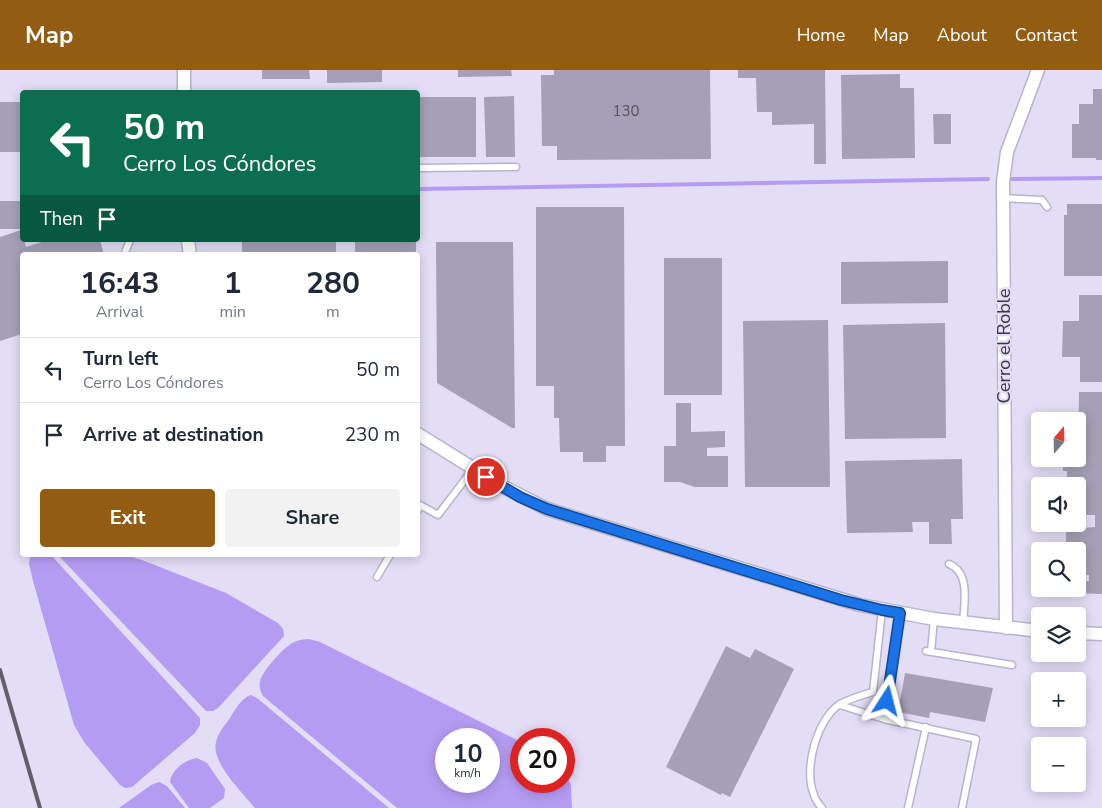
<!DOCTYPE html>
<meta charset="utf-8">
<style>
:root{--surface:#fff;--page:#f2f2f3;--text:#1f2937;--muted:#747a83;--line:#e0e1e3;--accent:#925c12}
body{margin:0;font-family:"Nunito Sans",sans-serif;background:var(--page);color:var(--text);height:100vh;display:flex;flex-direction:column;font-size:19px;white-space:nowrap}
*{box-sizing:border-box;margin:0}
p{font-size:16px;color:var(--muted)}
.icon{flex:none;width:28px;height:28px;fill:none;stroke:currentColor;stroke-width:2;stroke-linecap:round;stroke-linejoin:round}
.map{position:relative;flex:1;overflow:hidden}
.side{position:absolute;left:20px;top:182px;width:400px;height:305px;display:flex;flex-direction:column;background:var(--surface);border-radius:5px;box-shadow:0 2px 12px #0003}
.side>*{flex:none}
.banner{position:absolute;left:20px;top:20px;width:400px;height:152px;border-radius:5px;box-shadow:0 2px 12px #0003;background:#0b6e4f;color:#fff;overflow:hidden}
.needle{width:32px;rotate:20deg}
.tools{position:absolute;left:1031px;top:342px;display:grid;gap:10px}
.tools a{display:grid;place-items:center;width:55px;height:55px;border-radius:5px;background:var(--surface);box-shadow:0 2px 12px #0003;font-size:25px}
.speed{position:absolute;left:435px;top:658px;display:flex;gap:10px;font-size:25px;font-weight:700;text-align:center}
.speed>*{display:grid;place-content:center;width:65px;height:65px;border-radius:50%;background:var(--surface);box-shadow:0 2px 12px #0003;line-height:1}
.speed small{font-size:12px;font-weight:400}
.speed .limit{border:8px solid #d22;background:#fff;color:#111}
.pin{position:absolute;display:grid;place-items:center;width:42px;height:42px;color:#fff;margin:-21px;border:2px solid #fff;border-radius:50%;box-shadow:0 1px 5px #0007}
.me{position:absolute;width:55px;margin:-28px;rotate:9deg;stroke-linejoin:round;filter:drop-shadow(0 0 4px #0008)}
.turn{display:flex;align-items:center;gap:18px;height:105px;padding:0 20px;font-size:22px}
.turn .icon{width:65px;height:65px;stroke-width:2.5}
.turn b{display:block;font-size:35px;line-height:42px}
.then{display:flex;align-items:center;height:48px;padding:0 20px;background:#0003;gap:10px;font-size:19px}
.eta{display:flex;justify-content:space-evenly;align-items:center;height:85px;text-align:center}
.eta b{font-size:30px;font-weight:700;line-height:35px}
.button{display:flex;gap:10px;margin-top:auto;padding:10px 20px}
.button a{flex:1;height:58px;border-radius:5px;background:var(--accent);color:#fff;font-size:20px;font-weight:700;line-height:58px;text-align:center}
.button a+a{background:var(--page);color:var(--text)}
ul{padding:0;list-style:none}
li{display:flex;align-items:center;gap:15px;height:65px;padding:0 20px;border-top:1px solid var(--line)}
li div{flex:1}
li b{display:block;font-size:19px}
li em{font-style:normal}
header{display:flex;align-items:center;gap:30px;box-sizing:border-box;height:70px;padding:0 25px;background:var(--accent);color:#fff}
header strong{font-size:24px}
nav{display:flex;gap:28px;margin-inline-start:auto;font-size:18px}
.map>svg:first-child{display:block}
.water{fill:#b59cf3;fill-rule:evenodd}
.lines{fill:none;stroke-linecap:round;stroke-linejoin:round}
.stream{stroke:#b59cf3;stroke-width:4}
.building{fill:#a6a0b6;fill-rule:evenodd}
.service-casing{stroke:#b9b4cb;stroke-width:9}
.minor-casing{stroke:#b9b4cb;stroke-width:15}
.service{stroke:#fff;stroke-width:6}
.minor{stroke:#fff;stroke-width:12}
.rail{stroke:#625e6c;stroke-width:4}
.route-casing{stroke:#114b97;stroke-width:12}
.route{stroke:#1a73e8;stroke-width:9}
.labels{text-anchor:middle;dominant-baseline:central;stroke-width:4.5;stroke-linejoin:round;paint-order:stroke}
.number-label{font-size:15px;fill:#56525f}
.street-label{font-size:18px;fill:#3b3842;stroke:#e3ddf5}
</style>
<header>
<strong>Map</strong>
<nav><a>Home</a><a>Map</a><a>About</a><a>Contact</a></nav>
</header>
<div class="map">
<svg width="1102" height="738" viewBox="0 0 1102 738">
<rect width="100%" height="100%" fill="#e3ddf5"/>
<!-- water -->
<path class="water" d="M 30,485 L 51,485 L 200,648 L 200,655 L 195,663 L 132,717 L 125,718 L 120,715 L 84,672 L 74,655 L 33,511 L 29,494 Z
M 58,485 L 125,485 L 142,490 L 226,523 L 278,553 L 283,559 L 284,566 L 218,638 L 213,641 L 206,641 Z
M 309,569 L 320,572 L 521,672 L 521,711 L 564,711 L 564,700 L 571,715 L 572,738 L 397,738 L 263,626 C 260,621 259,616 260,611 C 263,600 284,577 294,572 C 299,570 304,569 309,569 ZM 446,669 L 489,669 L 489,711 L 446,711 Z
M 251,625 L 257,628 L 389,738 L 255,738 C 242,722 211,693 216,672 C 218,663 225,655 230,648 C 235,640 241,628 251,625 Z
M 197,688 L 207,693 L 225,719 L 224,728 L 210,738 L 189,738 L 170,712 C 171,700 186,689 197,688 Z
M 159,712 L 167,716 L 185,738 L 119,738 L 151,715 Z"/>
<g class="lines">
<!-- stream -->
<path class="stream" d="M 1012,109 L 1102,108
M 418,119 L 988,109"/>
</g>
<!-- building -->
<path class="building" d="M 262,0 L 309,0 L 310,9 L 262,9 Z
M 327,0 L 382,0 L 382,12 L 327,13 Z
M 458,0 L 511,0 L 512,6 L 458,7 Z
M 554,0 L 710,0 L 711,89 L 557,90 L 557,76 L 542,76 L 541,5 L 554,5 Z
M 738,0 L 825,0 L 826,94 L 814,94 L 814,54 L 772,55 L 772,42 L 757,42 L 756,8 L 738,8 Z
M 900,4 L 900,18 L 914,18 L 915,88 L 842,89 L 841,5 Z
M 1093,19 L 1102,19 L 1102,90 L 1096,90 L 1096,88 L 1072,88 L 1072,54 L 1079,54 L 1079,34 L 1093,34 Z
M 514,26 L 515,87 L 486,87 L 484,27 Z
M 418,27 L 476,27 L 476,87 L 418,87 Z
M 0,32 L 22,32 L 22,82 L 0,82 Z
M 933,44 L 951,44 L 951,74 L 934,74 Z
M 0,131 L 22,131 L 22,159 L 0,159 Z
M 1067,134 L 1102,134 L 1102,206 L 1064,206 L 1064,145 L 1067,145 Z
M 536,137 L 624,137 L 625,376 L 606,376 L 606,392 L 583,392 L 583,382 L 560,382 L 559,348 L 554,348 L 554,316 L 536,316 Z
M 21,160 L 22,170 L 24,170 L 26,177 L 48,170 L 100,170 L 104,185 L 22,185 L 22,264 L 0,271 L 0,167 Z
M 242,170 L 336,170 L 336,185 L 242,184 Z
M 355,170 L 416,170 L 416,185 L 355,185 Z
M 436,172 L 513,172 L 515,358 L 512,358 L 437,313 Z
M 664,188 L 722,188 L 722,325 L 664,325 Z
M 948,191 L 948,233 L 841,234 L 841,192 Z
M 1079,225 L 1102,225 L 1102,312 L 1080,312 L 1080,287 L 1062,287 L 1063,251 L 1079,251 Z
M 828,250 L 830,417 L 745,417 L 743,251 Z
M 945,253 L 946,368 L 845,369 L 843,255 Z
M 1079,322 L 1102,322 L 1102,524 L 1047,522 L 1047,519 L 1078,519 L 1078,481 L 1047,481 L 1047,478 L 1066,478 L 1066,454 L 1082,452 L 1082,458 L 1095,457 L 1095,445 L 1078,445 L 1078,416 L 1067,416 L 1067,401 L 1063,401 L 1063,389 L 1078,389 ZM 1081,505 L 1089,505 L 1089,511 L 1081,511 Z
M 676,333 L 691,333 L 691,362 L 725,361 L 725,377 L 707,378 L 707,386 L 728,386 L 728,417 L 695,417 L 680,412 L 664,412 L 664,376 L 676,376 Z
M 962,389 L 963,449 L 951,449 L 952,474 L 929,474 L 929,452 L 912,452 L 913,462 L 847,463 L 845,391 Z
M 726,576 L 750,588 L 755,579 L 794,599 L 730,727 L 722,723 L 721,725 L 666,697 Z
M 905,603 L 993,618 L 985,652 L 930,642 L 929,648 L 898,642 Z"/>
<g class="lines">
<!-- service casing -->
<g class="service-casing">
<path id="service" d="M 418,98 L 516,97
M 1003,128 L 1042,130 L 1047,137
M 124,185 L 130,170
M 418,440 L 420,435 L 438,445 L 473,399
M 949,494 C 971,503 964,534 963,553
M 377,507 L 390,485
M 926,581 L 1012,595
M 931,582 L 934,549
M 840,635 L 884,649 L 976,669 L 962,738
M 884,649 L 900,543
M 822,738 C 819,734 815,730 814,725 C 803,699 817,649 840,634 C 850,629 862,625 873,622 L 882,540
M 908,738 L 926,657"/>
</g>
<!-- minor casing -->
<g class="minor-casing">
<path id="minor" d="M 184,0 L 184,22
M 188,170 L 190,185
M 418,364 L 500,415 L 547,439 L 860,535 L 934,549 L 1040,561
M 1006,558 L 1003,112 L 1007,82 L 1038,0
M 1078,563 L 1102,564"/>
</g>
<!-- service -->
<use href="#service" class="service"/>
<!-- minor -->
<use href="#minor" class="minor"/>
<!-- rail -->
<path class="rail" d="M 0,600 L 40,738"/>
</g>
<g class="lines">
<!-- route casing -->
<g class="route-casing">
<path id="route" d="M 486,407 L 520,427 L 547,439 L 841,530 L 882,540 L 900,543 L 887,631"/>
</g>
<!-- route -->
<use href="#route" class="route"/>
</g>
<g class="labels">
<!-- number labels -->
<g class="number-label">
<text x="626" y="41">130</text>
</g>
<!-- street labels -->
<g class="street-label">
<text transform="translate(1004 276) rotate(-90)">Cerro el Roble</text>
</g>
</g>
</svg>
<div class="tools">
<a><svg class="needle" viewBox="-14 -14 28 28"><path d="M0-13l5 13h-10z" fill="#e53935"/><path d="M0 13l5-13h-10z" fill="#747a83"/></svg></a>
<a><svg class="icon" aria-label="sound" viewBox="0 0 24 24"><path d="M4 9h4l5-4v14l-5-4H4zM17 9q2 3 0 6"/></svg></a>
<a><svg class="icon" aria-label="search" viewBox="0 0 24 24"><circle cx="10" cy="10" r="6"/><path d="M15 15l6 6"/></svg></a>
<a><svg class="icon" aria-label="layers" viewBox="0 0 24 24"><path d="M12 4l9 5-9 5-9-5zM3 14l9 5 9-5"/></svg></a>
<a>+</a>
<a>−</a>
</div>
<div class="speed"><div>10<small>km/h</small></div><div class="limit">20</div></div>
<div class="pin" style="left:486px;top:407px;background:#d93025"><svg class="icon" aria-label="arrive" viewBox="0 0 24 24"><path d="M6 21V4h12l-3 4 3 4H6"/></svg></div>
<svg class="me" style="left:887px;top:631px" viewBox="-20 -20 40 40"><path d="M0-17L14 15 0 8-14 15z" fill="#1a73e8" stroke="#fff" stroke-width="4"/></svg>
<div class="banner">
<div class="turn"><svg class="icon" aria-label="left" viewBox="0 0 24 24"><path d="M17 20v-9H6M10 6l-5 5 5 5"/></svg><div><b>50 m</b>Cerro Los Cóndores</div></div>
<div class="then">Then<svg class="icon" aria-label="arrive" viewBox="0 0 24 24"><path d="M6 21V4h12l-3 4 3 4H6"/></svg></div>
</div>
<section class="side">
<div class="eta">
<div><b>16:43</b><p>Arrival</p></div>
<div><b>1</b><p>min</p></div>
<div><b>280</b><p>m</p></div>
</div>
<ul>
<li><svg class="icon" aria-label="left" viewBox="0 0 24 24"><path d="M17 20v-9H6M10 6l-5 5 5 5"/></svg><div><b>Turn left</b><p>Cerro Los Cóndores</p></div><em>50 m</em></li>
<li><svg class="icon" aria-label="arrive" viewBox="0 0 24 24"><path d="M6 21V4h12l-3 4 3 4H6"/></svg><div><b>Arrive at destination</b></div><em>230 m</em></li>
</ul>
<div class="button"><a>Exit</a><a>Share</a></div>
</section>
</div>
